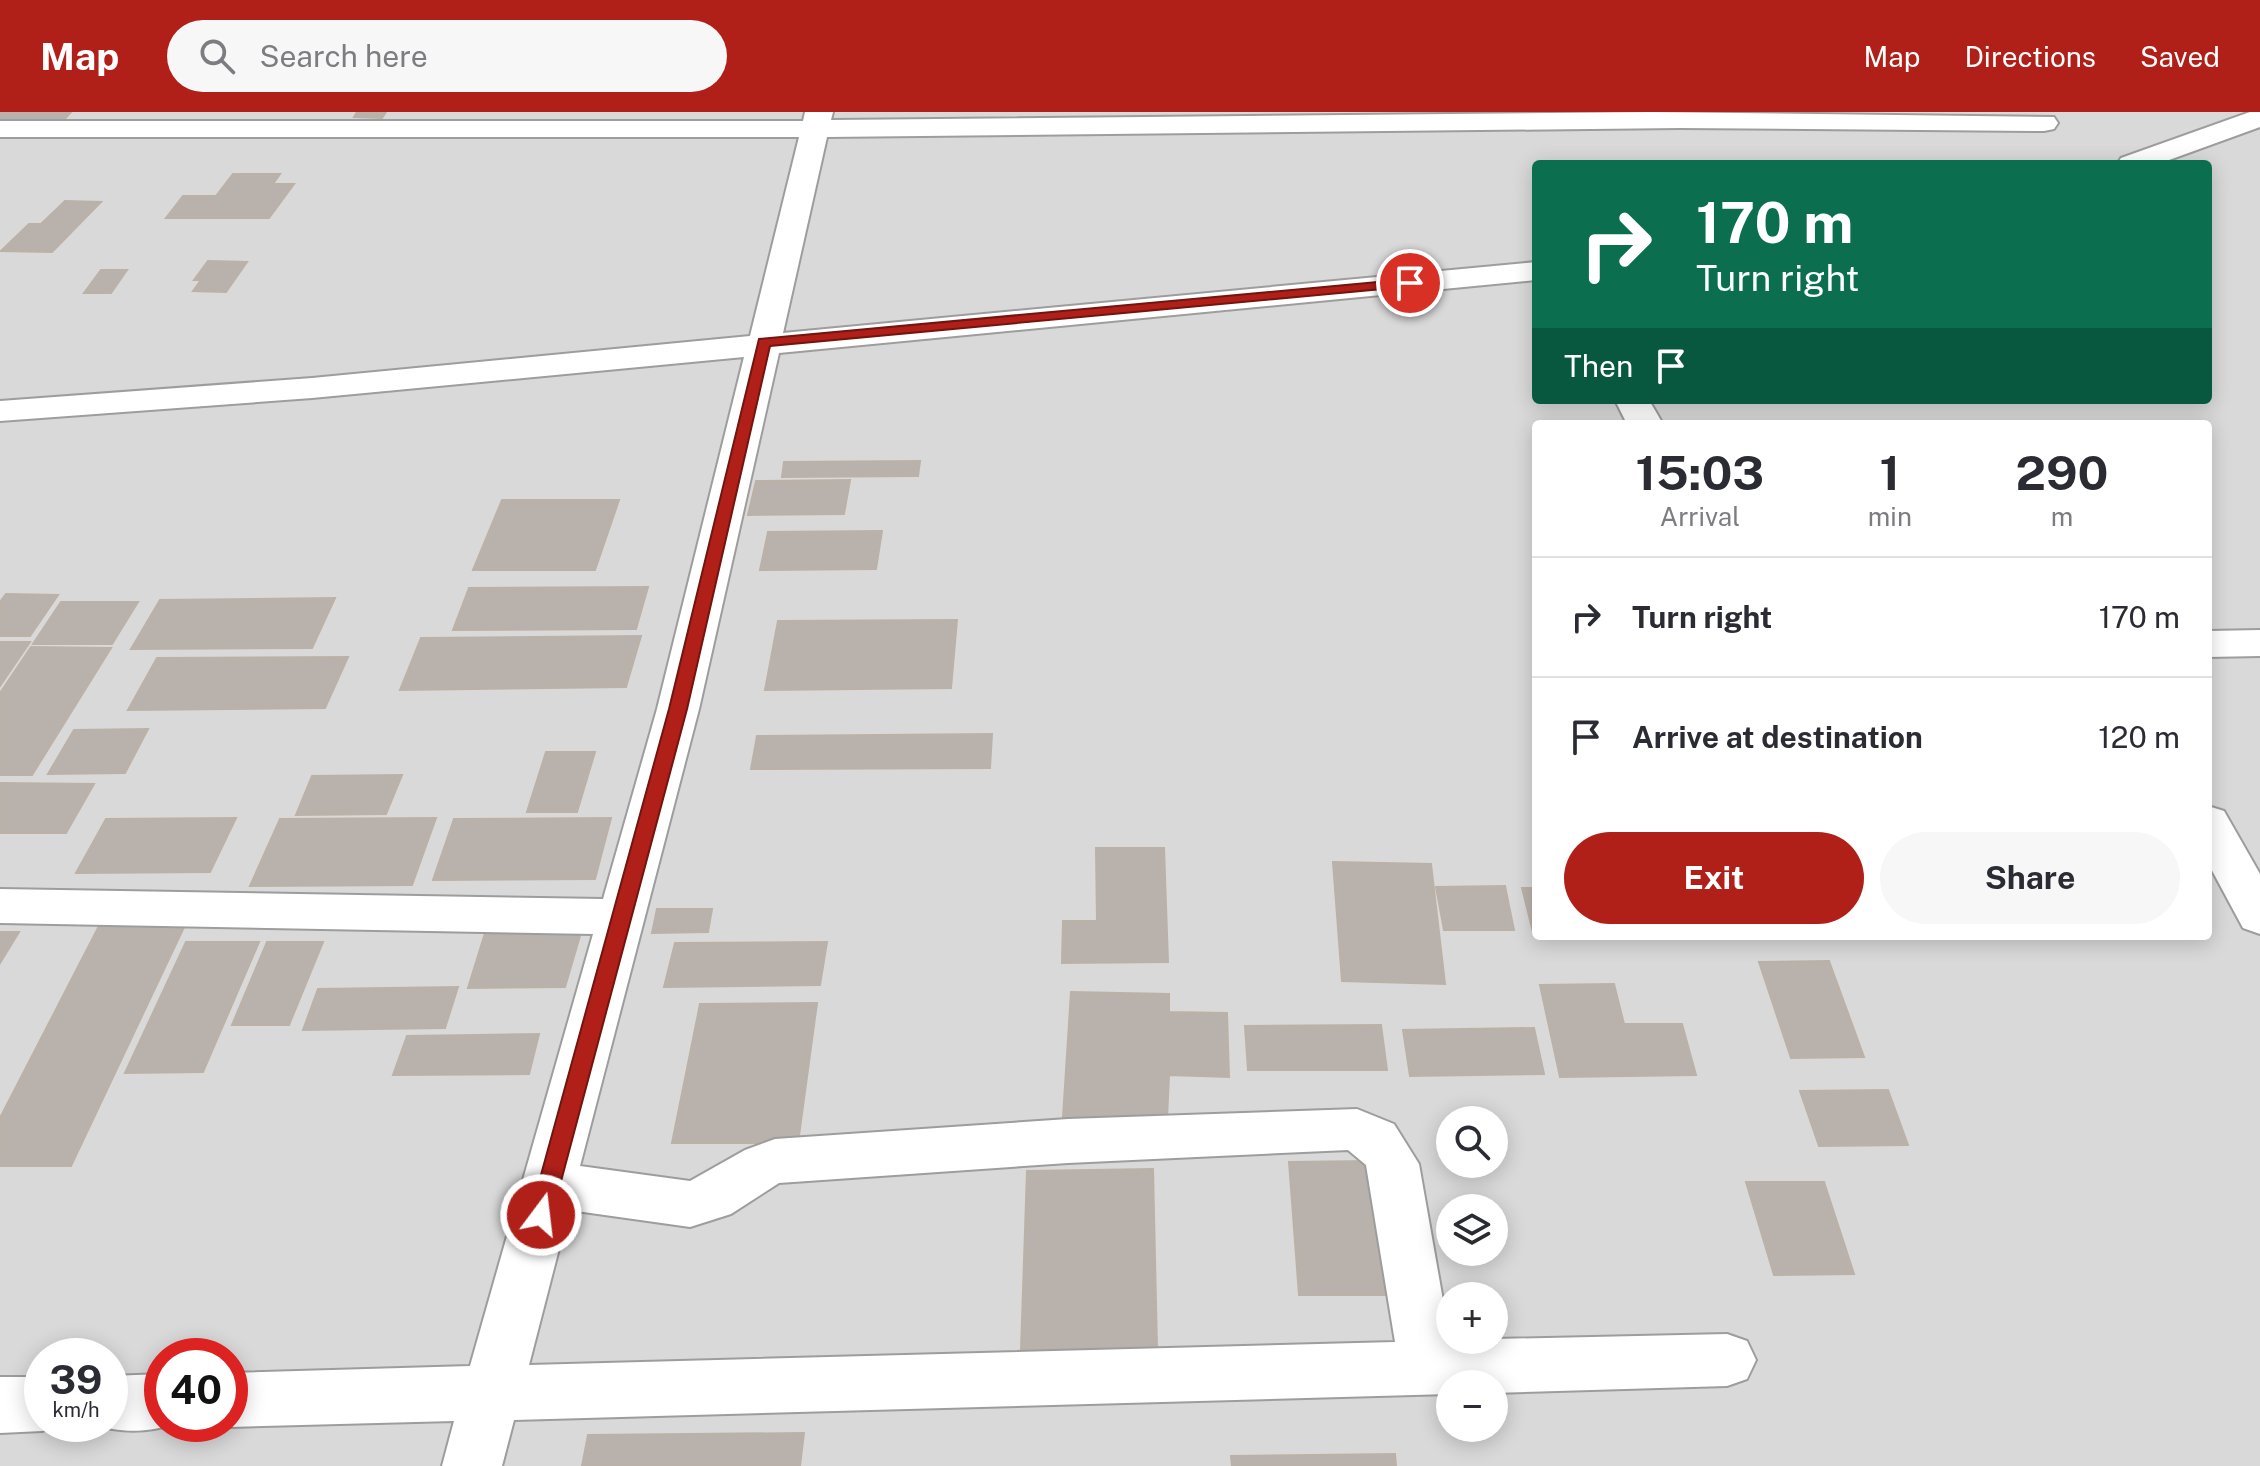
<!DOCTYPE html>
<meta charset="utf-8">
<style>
:root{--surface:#fff;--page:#f7f7f7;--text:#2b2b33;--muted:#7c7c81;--line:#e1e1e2;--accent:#b02018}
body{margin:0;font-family:"Public Sans",sans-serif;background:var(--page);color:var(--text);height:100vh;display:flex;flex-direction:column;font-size:30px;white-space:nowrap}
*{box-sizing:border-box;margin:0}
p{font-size:26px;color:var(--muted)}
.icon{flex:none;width:44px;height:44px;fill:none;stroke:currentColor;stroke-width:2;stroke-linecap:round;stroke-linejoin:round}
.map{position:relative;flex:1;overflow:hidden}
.details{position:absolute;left:1532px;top:308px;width:680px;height:520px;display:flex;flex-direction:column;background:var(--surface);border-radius:8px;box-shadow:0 4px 20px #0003}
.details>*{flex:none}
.top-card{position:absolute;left:1532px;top:48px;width:680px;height:244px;border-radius:8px;box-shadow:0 4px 20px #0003;background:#0b6e4f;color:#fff;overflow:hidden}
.buttons{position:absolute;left:1436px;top:994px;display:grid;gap:16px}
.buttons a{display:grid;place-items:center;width:72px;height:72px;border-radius:50%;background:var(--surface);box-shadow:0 4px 20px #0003;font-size:40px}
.speed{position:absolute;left:24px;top:1226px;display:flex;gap:16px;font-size:40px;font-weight:700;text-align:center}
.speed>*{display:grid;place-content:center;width:104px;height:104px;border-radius:50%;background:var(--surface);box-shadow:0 4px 20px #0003;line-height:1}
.speed small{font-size:20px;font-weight:400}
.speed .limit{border:12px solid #d22;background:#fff;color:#111}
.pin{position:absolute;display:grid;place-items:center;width:68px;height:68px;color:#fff;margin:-34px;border:4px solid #fff;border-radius:50%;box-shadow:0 2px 8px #0007}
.me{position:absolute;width:88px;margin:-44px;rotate:15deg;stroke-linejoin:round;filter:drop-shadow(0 0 6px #0008)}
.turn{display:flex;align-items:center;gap:28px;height:168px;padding:0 32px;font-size:36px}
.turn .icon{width:104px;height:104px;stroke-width:2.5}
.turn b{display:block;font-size:56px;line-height:68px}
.then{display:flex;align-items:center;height:76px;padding:0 32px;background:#0003;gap:16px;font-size:30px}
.eta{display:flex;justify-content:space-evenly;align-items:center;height:136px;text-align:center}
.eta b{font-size:48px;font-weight:700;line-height:56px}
.button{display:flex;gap:16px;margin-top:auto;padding:16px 32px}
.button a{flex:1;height:92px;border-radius:48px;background:var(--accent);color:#fff;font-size:32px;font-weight:700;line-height:92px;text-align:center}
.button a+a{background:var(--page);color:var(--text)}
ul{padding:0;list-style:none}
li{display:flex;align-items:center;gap:24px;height:120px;padding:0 32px;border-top:2px solid var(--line)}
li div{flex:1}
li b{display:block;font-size:30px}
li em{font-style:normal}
header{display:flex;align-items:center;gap:48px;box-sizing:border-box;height:112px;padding:0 40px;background:var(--accent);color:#fff}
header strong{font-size:38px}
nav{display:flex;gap:44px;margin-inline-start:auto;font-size:28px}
.search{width:560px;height:72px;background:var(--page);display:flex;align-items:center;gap:20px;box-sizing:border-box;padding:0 28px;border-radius:44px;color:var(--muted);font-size:30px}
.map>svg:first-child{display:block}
.residential{fill:#dad9d9;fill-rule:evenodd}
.building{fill:#b9b2ac;stroke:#bcb1a7;stroke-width:2}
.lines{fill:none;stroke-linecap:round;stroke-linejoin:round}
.minor-casing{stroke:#9d9d9d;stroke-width:4}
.minor{fill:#fff;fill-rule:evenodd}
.route{fill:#b02018;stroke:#721510;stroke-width:2}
</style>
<header>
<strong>Map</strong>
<div class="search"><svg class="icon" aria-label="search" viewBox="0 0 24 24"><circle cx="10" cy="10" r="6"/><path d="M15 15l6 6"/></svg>Search here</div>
<nav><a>Map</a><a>Directions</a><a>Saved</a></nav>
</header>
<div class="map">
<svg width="2260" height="1354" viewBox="0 0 2260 1354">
<rect width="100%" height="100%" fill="#eceae3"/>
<!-- residential -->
<path class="residential" d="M 0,0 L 2260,0 L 2260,1354 L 0,1354 ZM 1536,52 L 2208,52 L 2208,288 L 1536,288 ZM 1536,312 L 2208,312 L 2208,824 L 1536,824 ZM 1450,1008 L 1494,1008 L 1494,1052 L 1450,1052 ZM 1450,1096 L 1494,1096 L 1494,1140 L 1450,1140 ZM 1450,1184 L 1494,1184 L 1494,1228 L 1450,1228 ZM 42,1244 L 110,1244 L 110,1312 L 42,1312 ZM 162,1244 L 230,1244 L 230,1312 L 162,1312 ZM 1450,1272 L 1494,1272 L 1494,1316 L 1450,1316 Z"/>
<!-- building -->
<path class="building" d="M 0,0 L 71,0 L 63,9 L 0,8 Z
M 357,0 L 386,0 L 382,6 L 354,5 Z
M 233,62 L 280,62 L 273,72 L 294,72 L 269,106 L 166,106 L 183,84 L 216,84 Z
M 65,89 L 101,90 L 52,140 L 1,139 L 29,112 L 41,112 Z
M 208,149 L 247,150 L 226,180 L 193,179 L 201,168 L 194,168 Z
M 101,158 L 127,158 L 111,181 L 84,181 Z
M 920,349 L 918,364 L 782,365 L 784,350 Z
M 850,368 L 844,402 L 748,403 L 756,369 Z
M 502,388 L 619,388 L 595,458 L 473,458 Z
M 882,419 L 876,457 L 760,458 L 768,420 Z
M 648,475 L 636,517 L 453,518 L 469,476 Z
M 6,482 L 58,483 L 30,524 L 0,524 L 0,490 Z
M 335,486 L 312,536 L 131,537 L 160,488 Z
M 61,490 L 138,490 L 112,532 L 33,532 Z
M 957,508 L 951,576 L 765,578 L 778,509 Z
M 641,524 L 626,575 L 400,578 L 421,526 Z
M 0,530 L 30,530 L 0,574 Z
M 31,535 L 111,536 L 32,663 L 0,663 L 0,581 Z
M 348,545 L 325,596 L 128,598 L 157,546 Z
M 148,617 L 125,661 L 48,662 L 74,618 Z
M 992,622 L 990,656 L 751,657 L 757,624 Z
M 546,640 L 595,640 L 577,700 L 527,700 Z
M 402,663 L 386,702 L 296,703 L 312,664 Z
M 0,671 L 94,672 L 66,721 L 0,721 Z
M 236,706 L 210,760 L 76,761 L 106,707 Z
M 436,706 L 412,773 L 250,774 L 280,707 Z
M 611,706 L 595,767 L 433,768 L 454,707 Z
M 1096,736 L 1164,736 L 1168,850 L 1062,851 L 1063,809 L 1097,809 Z
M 1333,750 L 1431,752 L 1445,872 L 1342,869 Z
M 1505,774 L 1514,818 L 1444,818 L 1436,775 Z
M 1522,776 L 1536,776 L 1536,820 L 1533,820 Z
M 657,797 L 712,797 L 708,820 L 652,821 Z
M 185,813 L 71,1054 L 0,1054 L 0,1006 L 99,814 Z
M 582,817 L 565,875 L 468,876 L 486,818 Z
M 0,820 L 19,820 L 0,851 Z
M 186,830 L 259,830 L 203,960 L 125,961 Z
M 267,830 L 323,830 L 289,913 L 232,913 Z
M 827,830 L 820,873 L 664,875 L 675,831 Z
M 1829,849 L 1864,945 L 1791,946 L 1759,850 Z
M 1614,872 L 1624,912 L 1682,912 L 1696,963 L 1560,965 L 1540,873 Z
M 458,875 L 445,916 L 303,918 L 318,877 Z
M 1071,880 L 1169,882 L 1169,900 L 1227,901 L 1229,965 L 1169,963 L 1167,1007 L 1063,1005 Z
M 817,891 L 798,1031 L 672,1031 L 700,892 Z
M 1381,913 L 1387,958 L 1248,958 L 1245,914 Z
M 1534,916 L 1544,962 L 1410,964 L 1403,918 Z
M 539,922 L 529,962 L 393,963 L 407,924 Z
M 1888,978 L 1908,1033 L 1819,1034 L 1800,979 Z
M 1370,1049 L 1386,1183 L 1299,1183 L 1289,1050 Z
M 1153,1057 L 1157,1236 L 1021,1238 L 1027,1059 Z
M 1746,1070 L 1824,1070 L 1854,1162 L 1774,1163 Z
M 804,1321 L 800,1354 L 582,1354 L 588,1323 Z
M 1395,1342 L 1396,1354 L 1232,1354 L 1231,1344 Z"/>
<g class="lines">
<!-- minor casing -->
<g class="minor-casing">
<path id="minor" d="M 805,0 L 833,0 L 831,8 L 1651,0 L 2054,5 L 2058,11 L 2054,17 L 2044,19 L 1680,16 L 827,25 L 783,221 L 1536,150 L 1536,168 L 779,241 L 699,597 L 580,1054 L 690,1069 L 745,1038 L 775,1027 L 1068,1007 L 1357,997 L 1394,1012 L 1419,1052 L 1450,1228 L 1727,1222 L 1747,1229 L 1756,1248 L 1747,1267 L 1727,1274 L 1494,1281 L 1494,1272 L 1450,1272 L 1450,1282 L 514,1308 L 502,1354 L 442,1354 L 454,1309 L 230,1315 L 221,1312 L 230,1312 L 230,1261 L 470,1254 L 593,822 L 0,811 L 0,777 L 603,787 L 657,597 L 744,245 L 312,286 L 0,309 L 0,289 L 312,266 L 750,224 L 799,25 L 0,25 L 0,9 L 803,9 ZM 1348,1038 L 1366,1053 L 1395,1230 L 529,1253 L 569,1098 L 690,1115 L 731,1102 L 779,1071 L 1068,1051 Z
M 2250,0 L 2260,0 L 2260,15 L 2158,52 L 2117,52 L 2121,46 Z
M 1615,288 L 1649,288 L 1663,312 L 1627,312 Z
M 2260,518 L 2260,544 L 2208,545 L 2208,519 Z
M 2208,694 L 2224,699 L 2260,762 L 2260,822 L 2243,816 L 2208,751 Z
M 162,1262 L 162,1312 L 173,1312 C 150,1321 117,1321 93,1312 L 110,1312 L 110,1264 Z
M 0,1265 L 42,1265 L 42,1312 L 61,1312 L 42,1319 L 0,1321 Z"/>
</g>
<!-- minor -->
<use href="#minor" class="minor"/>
</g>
<!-- route -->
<path class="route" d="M 1410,167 L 1414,168 L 1414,174 L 770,234 L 687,597 L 552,1103 L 549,1110 L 541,1112 L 533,1110 L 530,1103 L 669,597 L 759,227 Z"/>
</svg>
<div class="buttons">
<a><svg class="icon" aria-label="search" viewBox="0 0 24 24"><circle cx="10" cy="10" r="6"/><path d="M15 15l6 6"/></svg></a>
<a><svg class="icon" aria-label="layers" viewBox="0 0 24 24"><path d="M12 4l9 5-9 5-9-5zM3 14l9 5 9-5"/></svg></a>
<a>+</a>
<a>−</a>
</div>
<div class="speed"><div>39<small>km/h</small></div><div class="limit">40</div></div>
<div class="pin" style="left:1410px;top:171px;background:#d93025"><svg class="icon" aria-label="arrive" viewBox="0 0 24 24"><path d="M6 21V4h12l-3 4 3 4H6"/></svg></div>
<svg class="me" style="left:541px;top:1103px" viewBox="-20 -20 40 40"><circle r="17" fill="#b02018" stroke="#fff" stroke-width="3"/><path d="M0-11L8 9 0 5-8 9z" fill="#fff"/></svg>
<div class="top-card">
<div class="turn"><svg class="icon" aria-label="right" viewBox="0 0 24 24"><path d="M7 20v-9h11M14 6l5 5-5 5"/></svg><div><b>170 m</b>Turn right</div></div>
<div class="then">Then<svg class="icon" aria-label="arrive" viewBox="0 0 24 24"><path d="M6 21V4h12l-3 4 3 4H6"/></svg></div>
</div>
<section class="details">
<div class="eta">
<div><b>15:03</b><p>Arrival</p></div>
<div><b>1</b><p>min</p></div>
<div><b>290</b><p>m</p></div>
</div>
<ul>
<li><svg class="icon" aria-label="right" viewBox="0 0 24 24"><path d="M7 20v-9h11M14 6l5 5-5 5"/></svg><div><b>Turn right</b></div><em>170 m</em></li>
<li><svg class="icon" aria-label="arrive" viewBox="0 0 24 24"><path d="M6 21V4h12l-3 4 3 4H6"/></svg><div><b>Arrive at destination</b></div><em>120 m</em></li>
</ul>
<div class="button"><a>Exit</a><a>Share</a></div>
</section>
</div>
